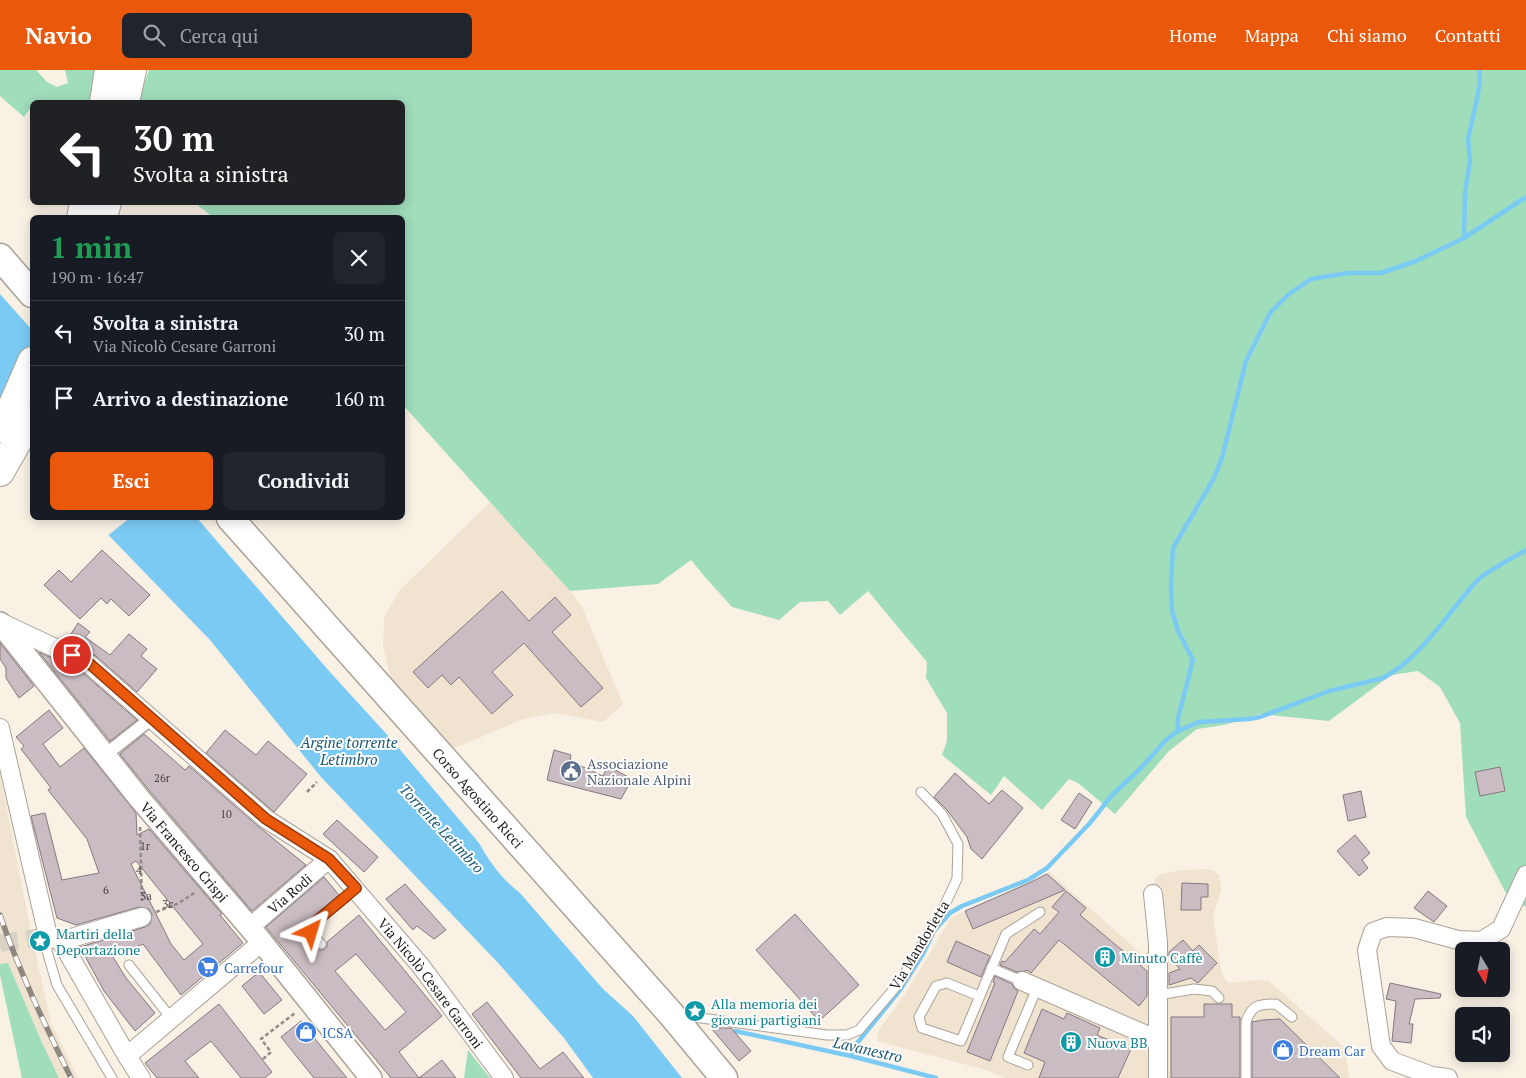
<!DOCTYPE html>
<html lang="it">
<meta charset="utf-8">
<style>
:root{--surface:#171b24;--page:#20242c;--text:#f1f3f6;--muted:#9ea1a6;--line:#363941;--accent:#ea580c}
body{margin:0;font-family:"PT Serif",serif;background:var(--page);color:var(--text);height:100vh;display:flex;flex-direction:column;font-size:19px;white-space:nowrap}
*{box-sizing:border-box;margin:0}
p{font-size:16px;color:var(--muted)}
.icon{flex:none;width:28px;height:28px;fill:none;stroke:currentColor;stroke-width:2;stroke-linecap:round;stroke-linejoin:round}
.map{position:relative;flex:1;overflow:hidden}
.side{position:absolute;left:30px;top:145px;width:375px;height:305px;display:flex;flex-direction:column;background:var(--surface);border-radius:8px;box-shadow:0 2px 12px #0003}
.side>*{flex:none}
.guide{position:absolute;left:30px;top:30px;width:375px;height:105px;border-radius:8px;box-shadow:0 2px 12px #0003;background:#202124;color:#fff;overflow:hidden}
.needle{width:32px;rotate:170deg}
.buttons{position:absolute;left:1455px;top:872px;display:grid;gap:10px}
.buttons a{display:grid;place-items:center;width:55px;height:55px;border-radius:8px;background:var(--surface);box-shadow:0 2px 12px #0003;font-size:25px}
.pin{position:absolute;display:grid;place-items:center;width:42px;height:42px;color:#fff;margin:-21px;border:2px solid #fff;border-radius:50%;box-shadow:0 1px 5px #0007}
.me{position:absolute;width:55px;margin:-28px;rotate:40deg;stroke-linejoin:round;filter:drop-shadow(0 0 4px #0008)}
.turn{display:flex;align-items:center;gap:18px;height:105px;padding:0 20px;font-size:22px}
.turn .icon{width:65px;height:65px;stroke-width:2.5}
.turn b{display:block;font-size:35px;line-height:42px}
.round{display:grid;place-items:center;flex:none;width:52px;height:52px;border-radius:8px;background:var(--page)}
.overview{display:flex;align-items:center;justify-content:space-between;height:85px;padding:0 20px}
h1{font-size:30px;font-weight:700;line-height:38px;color:#1e9e55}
.action{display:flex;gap:10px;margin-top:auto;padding:10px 20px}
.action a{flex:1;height:58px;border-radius:8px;background:var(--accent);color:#fff;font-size:20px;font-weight:700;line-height:58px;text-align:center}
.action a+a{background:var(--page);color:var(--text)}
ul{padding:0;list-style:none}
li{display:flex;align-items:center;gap:15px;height:65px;padding:0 20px;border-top:1px solid var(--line)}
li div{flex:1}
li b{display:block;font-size:19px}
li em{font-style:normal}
header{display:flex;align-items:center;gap:30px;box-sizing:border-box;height:70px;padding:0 25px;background:var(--accent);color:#fff}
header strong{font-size:24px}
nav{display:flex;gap:28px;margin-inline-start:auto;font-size:18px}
.search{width:350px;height:45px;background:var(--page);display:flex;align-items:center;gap:12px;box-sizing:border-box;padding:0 18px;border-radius:8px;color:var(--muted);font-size:19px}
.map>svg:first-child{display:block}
.built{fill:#f0e4d1}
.green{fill:#9fddbb}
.water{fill:#7bcaf4}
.pier{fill:#f9f1e4}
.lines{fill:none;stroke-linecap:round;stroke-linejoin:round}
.stream{stroke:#7bcaf4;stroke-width:4.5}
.building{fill:#cabcc3;stroke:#85787f;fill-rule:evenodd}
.minor-tunnel{stroke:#d8d1c5;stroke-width:18;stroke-dasharray:18 9;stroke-linecap:butt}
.service-casing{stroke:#aaa297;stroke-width:11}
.pedestrian-casing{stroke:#aaa297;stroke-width:15}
.minor-casing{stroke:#aaa297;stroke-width:20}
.tertiary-casing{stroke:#aaa297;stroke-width:24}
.primary-casing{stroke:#aaa297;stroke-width:29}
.motorway-casing{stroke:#aaa297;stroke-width:30}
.path{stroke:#918b83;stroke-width:2.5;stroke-dasharray:4 2.5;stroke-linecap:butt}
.service{stroke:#fff;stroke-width:9}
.pedestrian{stroke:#fff;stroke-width:12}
.minor{stroke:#fff;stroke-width:18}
.tertiary{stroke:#fff;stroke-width:21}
.primary{stroke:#fff;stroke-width:26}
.motorway{stroke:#fff;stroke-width:28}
.rail-casing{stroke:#8e8880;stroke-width:5.5}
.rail{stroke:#fff;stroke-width:4;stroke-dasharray:11;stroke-linecap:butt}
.route-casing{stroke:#983908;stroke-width:12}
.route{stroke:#ea580c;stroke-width:9}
.labels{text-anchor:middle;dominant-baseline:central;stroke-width:4;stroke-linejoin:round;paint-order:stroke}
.number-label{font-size:11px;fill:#4a4443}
.service-label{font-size:14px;fill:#4e5e75;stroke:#fff;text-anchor:start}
.street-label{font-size:14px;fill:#1f1c18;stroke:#fff}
.culture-label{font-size:14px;fill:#0d838f;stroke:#fff;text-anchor:start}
.shop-label{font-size:14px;fill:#366cbe;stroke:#fff;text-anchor:start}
.water-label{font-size:15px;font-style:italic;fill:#195773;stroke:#fff}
</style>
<header>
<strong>Navio</strong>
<div class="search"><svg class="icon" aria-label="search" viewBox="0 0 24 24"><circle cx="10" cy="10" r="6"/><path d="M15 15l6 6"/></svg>Cerca qui</div>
<nav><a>Home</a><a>Mappa</a><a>Chi siamo</a><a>Contatti</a></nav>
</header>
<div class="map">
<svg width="1526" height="1008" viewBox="0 0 1526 1008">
<rect width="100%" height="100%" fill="#f9f1e4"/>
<!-- built -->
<path class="built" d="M 490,432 L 570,521 L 582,537 L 623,634 L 603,652 L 554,643 L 523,649 L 453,679 L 391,609 L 383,576 L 384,547 L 399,521 Z
M 0,704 L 31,862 L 51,953 L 78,1008 L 59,1008 L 40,968 L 8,893 L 0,894 Z
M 1206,799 L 1214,801 L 1220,806 L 1221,821 L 1213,846 L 1221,900 L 1224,908 L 1229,913 L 1256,910 L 1269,911 L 1345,978 L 1349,1008 L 1005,1008 L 986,1000 L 877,971 L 879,960 L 903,927 L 952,847 L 1029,813 L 1049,802 L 1143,885 L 1150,878 L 1148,825 L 1155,809 L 1161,804 L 1183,800 Z"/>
<!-- green -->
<path class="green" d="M 0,0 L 36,0 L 47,12 L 57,17 L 68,13 L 65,0 L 96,0 L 89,32 L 32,32 L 32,36 L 24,47 L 0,26 Z
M 149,0 L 1526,0 L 1526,837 L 1509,829 L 1466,747 L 1460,653 L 1440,617 L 1418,601 L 1391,605 L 1329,651 L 1260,644 L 1224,655 L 1197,659 L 1169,681 L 1115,744 L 1078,713 L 1069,709 L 1042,740 L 1004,706 L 991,725 L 942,685 L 947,671 L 947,643 L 926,608 L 927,592 L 868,521 L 840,545 L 828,531 L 800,532 L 779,550 L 732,537 L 705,507 L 691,490 L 658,514 L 570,521 L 403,335 L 402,148 L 213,147 L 195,133 L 402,132 L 402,32 L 138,32 Z
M 8,893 L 40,968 L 59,1008 L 22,1008 L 0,905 L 0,894 Z
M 468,980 L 490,1008 L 464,1008 Z"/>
<!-- water -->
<path class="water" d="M 0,224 L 32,260 L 32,382 L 0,345 Z
M 92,448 L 197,448 L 329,601 L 391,669 L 479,773 C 491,794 501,808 520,823 L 603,919 L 633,946 L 682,1008 L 593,1008 L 564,968 L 500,895 L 321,707 L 210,570 Z"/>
<!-- pier -->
<path class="pier" d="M 89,448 L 130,448 L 106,467 Z"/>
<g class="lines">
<!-- stream -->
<path class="stream" d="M 1464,168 L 1465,123 L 1470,91 L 1468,69 L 1477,29 L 1480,11 L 1479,0
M 1178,661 L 1178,648 L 1193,590 L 1178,561 L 1172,541 L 1171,514 L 1173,478 L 1213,410 L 1222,388 L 1246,291 L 1270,243 L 1289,224 L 1311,209 L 1348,203 L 1381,203 L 1416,191 L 1464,168 L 1526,127
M 735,961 L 851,986 L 936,1008
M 851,986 L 854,977 L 900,920 L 923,884 L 934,861 L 950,843 L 962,836 L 1028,810 L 1047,798 L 1090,753 L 1112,725 L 1140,699 L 1166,670 L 1178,661 L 1199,652 L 1249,649 L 1260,647 L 1329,621 L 1383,608 C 1415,591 1437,559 1459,532 C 1466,524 1472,515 1480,508 C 1494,497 1511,489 1526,480"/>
</g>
<!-- building -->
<path class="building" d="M 102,480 L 150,525 L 129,546 L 111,529 L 107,534 L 101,528 L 80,549 L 44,515 L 59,500 L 71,512 Z
M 502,521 L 529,551 L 555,527 L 571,545 L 552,562 L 603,618 L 581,637 L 524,573 L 492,602 L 513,625 L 492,644 L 459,607 L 451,615 L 442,605 L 428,618 L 413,602 Z
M 78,553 L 90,562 L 85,567 L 110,585 L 129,564 L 147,579 L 141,586 L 157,599 L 137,622 L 96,586 L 66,572 Z
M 0,573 L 34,616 L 19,628 L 6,608 L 6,598 L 0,589 Z
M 39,582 L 83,603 L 137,650 L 110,671 Z
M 49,640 L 63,658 L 43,674 L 60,697 L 84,678 L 136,743 L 137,765 L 149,759 L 222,844 L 220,845 L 243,873 L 181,925 L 143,874 L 113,887 L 126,908 L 155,943 L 135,961 L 104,921 L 80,877 L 145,857 L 150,854 L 152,844 L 149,839 L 139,837 L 76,855 L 57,848 L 31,746 L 45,743 L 62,810 L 99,803 L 87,769 L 48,720 L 51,718 L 21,679 L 24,676 L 16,667 ZM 136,791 L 203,874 L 184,890 L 171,874 L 131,794 Z
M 225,660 L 256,685 L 268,671 L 307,704 L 274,742 L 206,683 Z
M 144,664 L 185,700 L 189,696 L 259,757 L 306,795 L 252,841 L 149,720 L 120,684 Z
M 554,680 L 571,685 L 570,691 L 603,706 L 608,696 L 632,709 L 621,729 L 547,710 Z
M 1500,697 L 1505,721 L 1480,726 L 1475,702 Z
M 955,703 L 989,734 L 1002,720 L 1023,738 L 982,789 L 971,779 L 967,767 L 947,740 L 934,727 Z
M 1361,721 L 1366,747 L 1348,751 L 1343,725 Z
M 1079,723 L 1092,732 L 1075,759 L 1061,750 Z
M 337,750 L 378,787 L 364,802 L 323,764 Z
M 1355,765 L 1370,783 L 1362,790 L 1368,798 L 1359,806 L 1337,781 Z
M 1047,804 L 1065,820 L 973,859 L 965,841 L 1029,813 Z
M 324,807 L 339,825 L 299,859 L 317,880 L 323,880 L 327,877 L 327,872 L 359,845 L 442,946 L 399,982 L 419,1008 L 391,1008 L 266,857 ZM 356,884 L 406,942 L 385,960 L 335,901 Z
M 1182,813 L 1208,814 L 1208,827 L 1201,827 L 1201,840 L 1181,840 Z
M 405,814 L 446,860 L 434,869 L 417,856 L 413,860 L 386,829 Z
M 1066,821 L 1086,838 L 1080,845 L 1147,901 L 1147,926 L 1139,936 L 1059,870 L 1031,903 L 1027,900 L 1026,901 L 1017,902 L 1000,895 L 1002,891 L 1005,892 L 1034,859 L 1040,864 L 1059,842 L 1052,837 Z
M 1428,821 L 1447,836 L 1434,852 L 1414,838 Z
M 795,844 L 859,915 L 819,951 L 756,880 Z
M 1183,870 L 1193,881 L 1199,875 L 1217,893 L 1198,913 L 1191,908 L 1169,915 L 1169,903 L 1180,899 L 1169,886 L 1169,882 Z
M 956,871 L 990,886 L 981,907 L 947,892 Z
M 259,902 L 282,930 L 264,944 L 242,916 Z
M 995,906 L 1012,914 L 1014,918 L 1018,921 L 990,991 L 967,982 L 995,913 L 993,912 Z
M 1390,913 L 1441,924 L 1440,928 L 1415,929 L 1409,954 L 1413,954 L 1411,973 L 1392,971 L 1396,931 L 1386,929 Z
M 487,932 L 540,999 L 563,982 L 584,1008 L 521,1008 L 472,944 Z
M 219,934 L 272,1002 L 265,1008 L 241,1008 L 211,971 L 185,991 L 199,1008 L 157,1008 L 145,993 Z
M 1204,934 L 1232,934 L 1232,947 L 1240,947 L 1240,1008 L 1171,1008 L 1171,947 L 1204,947 Z
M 1042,939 L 1064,949 L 1067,943 L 1100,958 L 1097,965 L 1131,979 L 1118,1008 L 1039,1008 L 1045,992 L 1024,983 Z
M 1280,949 L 1340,1008 L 1252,1008 L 1252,952 L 1263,950 Z
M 301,951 L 324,980 L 347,1008 L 314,1008 L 281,967 Z
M 711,958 L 731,958 L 751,981 L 739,991 Z
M 442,990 L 456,1008 L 419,1008 Z"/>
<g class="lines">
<!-- minor-tunnel -->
<path class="minor-tunnel" d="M 0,873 L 48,866"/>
<!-- service casing -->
<g class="service-casing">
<path id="service" d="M 48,866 L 47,881 L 57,915 L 112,1008
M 321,874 L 311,862 L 313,854 L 356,819
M 129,895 L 171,948
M 991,898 L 1022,911
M 1158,925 L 1194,919 L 1212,921 L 1219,928
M 979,926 L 947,913 L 936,916 L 919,947 L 922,958 L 961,971 L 1006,864 L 1040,842
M 679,945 L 827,965 L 847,965 L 859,960 L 899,913 L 942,841 L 957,809 L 958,774 L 942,744 L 921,722
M 1028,995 L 1008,987 L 1037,918
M 1246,1008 L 1246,952 C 1251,935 1259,934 1276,934 L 1292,947"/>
</g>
<!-- pedestrian casing -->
<g class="pedestrian-casing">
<path id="pedestrian" d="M 105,685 L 152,648"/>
</g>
<!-- minor casing -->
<g class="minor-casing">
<g id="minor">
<path id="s1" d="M 0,552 L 89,594 L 266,749 L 329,789 L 420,895 L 504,1008"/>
<path d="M 0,658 L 48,866 L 61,871 L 127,986 L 141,1008"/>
<path d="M 1153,824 L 1158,873 L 1158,1008"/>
<path id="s2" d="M 250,857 L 329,789"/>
<path d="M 61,871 L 142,847"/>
<path d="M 1022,911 L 1158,970"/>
<path d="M 127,986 L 262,872"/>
<path d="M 1448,1008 L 1432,1006 L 1392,991 L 1381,976 L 1367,880 L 1373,862 L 1387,857 L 1414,858 L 1458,870 L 1481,871 L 1501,859 L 1526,805"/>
</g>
</g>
<!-- tertiary casing -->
<g class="tertiary-casing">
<g id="tertiary">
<path id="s3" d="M 0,553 L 139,728 L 257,866 L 371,1008"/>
</g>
</g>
<!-- primary casing -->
<g class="primary-casing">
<g id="primary">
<path d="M 0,187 L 32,224"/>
<path id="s4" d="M 230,448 L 671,944 L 724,1008"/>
</g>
</g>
<!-- motorway casing -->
<g class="motorway-casing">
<path id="motorway" d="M 104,32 L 109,0
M 125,32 L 132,0
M 81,148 L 84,132
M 103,148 L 107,132
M 0,358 L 12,337 L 32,291
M 0,402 L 32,346"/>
</g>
<!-- path -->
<path class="path" d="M 307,722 L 317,712
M 140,757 L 142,831
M 156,842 L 177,834 L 196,822
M 263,989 L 271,982 L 261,969 L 295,943"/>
<!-- service -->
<use href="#service" class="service"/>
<!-- pedestrian -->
<use href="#pedestrian" class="pedestrian"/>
<!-- minor -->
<use href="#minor" class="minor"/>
<!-- tertiary -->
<use href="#tertiary" class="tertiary"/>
<!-- primary -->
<use href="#primary" class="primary"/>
<!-- motorway -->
<use href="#motorway" class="motorway"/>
<!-- rail casing -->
<g class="rail-casing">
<path id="rail" d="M 0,845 C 19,901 45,955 71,1008"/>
</g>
<!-- rail -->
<use href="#rail" class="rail"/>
</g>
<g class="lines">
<!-- route casing -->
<g class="route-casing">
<path id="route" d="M 72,585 L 90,594 L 266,749 L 329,789 L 356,818 L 313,854 L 311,862"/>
</g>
<!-- route -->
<use href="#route" class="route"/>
</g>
<!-- icons -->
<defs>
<g id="civic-disc" transform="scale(1.125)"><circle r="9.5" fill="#5c6f8a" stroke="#fff"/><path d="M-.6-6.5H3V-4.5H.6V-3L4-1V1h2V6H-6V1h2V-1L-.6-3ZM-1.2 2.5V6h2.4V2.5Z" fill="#fff"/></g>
<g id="sight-disc" transform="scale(1.125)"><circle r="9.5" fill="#0f9aa8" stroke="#fff"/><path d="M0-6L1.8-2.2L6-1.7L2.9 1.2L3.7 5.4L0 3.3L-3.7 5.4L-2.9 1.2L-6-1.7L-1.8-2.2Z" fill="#fff"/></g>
<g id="building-disc" transform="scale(1.125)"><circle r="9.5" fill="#0f9aa8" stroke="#fff"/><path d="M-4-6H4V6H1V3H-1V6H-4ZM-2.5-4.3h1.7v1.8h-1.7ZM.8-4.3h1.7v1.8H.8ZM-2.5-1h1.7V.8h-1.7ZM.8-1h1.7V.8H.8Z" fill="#fff"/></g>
<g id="supermarket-disc" transform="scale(1.125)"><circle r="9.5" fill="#3f7fe0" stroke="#fff"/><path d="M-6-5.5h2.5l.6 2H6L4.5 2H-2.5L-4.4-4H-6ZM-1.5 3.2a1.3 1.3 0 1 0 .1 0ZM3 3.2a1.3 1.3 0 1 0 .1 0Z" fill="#fff"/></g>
<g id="shop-disc" transform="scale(1.125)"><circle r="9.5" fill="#3f7fe0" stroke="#fff"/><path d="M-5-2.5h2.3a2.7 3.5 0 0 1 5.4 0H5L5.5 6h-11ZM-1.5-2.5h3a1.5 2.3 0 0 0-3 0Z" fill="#fff"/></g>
</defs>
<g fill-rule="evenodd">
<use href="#civic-disc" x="571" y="701"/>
<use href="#sight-disc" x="40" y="871"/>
<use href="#building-disc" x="1105" y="887"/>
<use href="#supermarket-disc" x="208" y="897"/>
<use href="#sight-disc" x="695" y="941"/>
<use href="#shop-disc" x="306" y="962"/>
<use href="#building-disc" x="1071" y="972"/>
<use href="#shop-disc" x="1283" y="980"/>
</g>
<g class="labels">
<!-- number labels -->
<g class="number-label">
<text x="162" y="708">26r</text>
<text x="226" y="744">10</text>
<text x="145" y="776">1r</text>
<text x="139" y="800">4</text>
<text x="106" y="820">6</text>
<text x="146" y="826">3a</text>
<text x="168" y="834">3c</text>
</g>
<!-- service labels -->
<g class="service-label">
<text x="587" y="693">Associazione<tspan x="587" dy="16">Nazionale Alpini</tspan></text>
</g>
<!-- street labels -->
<g class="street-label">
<text stroke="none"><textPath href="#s4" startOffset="374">Corso Agostino Ricci</textPath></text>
<text stroke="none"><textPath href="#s3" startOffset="294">Via Francesco Crispi</textPath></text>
<text stroke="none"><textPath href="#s2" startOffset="52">Via Rodi</textPath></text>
<text transform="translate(919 875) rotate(-59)">Via Mandorletta</text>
<text stroke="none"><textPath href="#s1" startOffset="569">Via Nicolò Cesare Garroni</textPath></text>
</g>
<!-- culture labels -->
<g class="culture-label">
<text x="56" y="863">Martiri della<tspan x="56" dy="16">Deportazione</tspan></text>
<text x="1121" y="887">Minuto Caffè</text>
<text x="711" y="933">Alla memoria dei<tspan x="711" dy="16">giovani partigiani</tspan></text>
<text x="1087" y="972">Nuova BB</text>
</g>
<!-- shop labels -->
<g class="shop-label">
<text x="224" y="897">Carrefour</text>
<text x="322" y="962">ICSA</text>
<text x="1299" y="980">Dream Car</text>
</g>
<!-- water labels -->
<g class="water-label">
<text x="349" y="672">Argine torrente<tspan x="349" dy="17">Letimbro</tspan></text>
<text transform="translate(442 758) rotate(47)">Torrente Letimbro</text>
<text transform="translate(868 979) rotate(13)">Lavanestro</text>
</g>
</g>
</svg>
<div class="buttons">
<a><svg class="needle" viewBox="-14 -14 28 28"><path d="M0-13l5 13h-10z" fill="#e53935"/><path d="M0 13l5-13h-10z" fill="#9ea1a6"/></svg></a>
<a><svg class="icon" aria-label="sound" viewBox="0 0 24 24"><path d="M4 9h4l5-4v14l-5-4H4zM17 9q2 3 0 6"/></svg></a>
</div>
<div class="pin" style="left:72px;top:585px;background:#d93025"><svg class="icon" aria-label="arrive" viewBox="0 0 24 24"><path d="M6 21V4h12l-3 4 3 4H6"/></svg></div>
<svg class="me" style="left:311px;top:862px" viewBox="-20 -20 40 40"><path d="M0-17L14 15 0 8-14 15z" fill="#ea580c" stroke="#fff" stroke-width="4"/></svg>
<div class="guide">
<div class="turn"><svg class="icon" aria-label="left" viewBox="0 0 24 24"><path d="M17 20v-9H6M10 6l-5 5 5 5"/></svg><div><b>30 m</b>Svolta a sinistra</div></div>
</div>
<section class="side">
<div class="overview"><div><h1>1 min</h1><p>190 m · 16:47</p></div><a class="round"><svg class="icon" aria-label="close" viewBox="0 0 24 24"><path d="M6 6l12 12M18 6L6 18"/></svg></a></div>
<ul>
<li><svg class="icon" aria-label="left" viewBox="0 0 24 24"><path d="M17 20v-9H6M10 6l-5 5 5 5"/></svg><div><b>Svolta a sinistra</b><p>Via Nicolò Cesare Garroni</p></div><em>30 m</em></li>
<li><svg class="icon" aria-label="arrive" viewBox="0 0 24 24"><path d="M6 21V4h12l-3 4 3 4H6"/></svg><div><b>Arrivo a destinazione</b></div><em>160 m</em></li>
</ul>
<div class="action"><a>Esci</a><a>Condividi</a></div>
</section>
</div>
